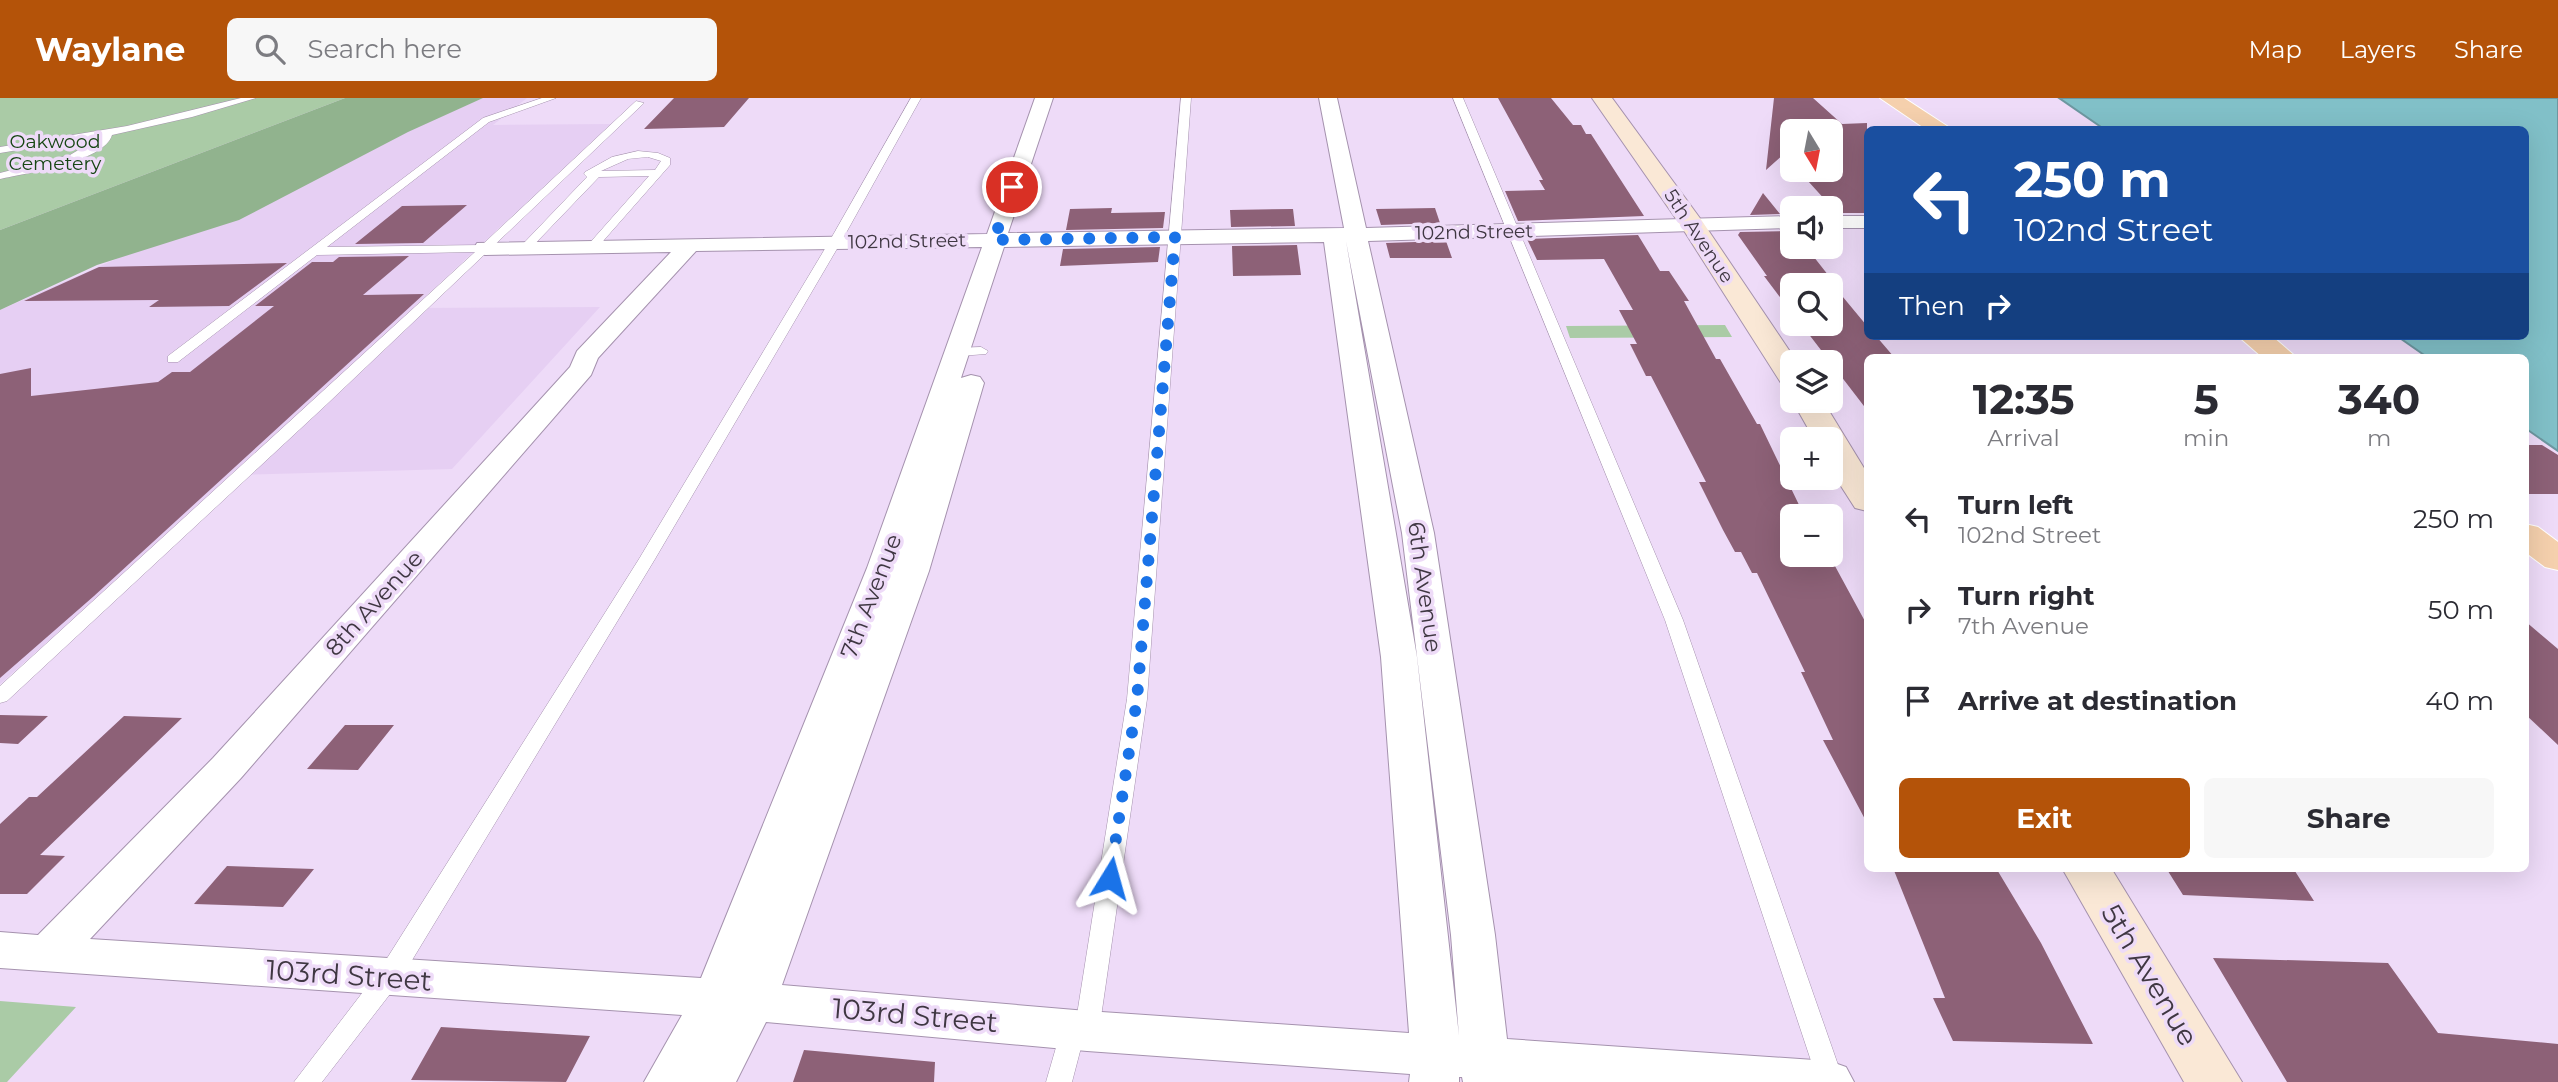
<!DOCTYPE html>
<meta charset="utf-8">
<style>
:root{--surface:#fff;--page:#f7f7f7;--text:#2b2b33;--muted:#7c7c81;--accent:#b45309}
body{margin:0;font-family:Montserrat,sans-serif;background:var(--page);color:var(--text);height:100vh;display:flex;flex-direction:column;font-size:26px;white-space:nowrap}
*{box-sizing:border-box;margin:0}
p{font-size:23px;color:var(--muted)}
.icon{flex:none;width:38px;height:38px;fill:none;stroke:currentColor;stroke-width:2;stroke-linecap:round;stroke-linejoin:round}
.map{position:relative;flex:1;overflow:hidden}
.details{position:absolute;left:1864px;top:256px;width:665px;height:518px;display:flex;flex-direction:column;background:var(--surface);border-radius:10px;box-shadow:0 7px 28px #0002}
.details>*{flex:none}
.top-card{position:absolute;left:1864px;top:28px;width:665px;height:214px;border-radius:10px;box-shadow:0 7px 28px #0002;background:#1a4fa0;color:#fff;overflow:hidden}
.needle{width:46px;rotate:170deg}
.fabs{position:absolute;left:1780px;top:21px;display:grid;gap:14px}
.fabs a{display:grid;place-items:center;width:63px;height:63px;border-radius:10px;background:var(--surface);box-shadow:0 7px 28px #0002;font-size:35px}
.pin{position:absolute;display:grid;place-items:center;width:60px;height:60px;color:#fff;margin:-30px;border:4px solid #fff;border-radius:50%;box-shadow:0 2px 7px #0007}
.me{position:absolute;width:77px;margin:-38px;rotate:8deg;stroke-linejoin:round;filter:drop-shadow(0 0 5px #0008)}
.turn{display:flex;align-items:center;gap:24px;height:147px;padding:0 35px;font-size:32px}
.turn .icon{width:91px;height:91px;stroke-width:2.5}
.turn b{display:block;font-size:49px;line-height:60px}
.then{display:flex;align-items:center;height:66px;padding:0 35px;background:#0003;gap:14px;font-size:26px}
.eta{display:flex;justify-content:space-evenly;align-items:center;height:119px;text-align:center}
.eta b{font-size:42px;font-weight:700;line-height:49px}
.primary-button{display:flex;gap:14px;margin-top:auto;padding:14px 35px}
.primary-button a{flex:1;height:80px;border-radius:10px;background:var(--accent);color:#fff;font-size:28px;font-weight:700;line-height:80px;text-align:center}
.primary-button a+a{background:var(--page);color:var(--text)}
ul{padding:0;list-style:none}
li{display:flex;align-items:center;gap:21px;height:91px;padding:0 35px}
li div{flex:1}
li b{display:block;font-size:26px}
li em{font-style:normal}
header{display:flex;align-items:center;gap:42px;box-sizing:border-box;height:98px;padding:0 35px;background:var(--accent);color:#fff}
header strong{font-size:33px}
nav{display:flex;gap:38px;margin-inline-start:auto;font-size:24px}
.search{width:490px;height:63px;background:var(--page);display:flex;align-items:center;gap:18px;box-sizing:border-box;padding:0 24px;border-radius:10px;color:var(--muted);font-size:26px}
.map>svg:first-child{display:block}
.built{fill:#e6cff3}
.green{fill:#aacba6}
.forest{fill:#91b38e}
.water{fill:#81c0c8;stroke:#6d97a0;stroke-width:2}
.building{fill:#8d6177}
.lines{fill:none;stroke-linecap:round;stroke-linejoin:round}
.lane-casing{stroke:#a592ae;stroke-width:1}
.street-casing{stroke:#a592ae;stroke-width:2}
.secondary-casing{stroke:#a592ae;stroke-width:2}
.primary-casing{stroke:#fff;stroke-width:2}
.lane{fill:#fff;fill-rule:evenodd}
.street{fill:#fff;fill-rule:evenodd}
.secondary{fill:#fae8d6;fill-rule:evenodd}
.primary{fill:#f5d0ad;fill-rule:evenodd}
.route{stroke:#1a73e8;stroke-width:12;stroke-dasharray:0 21.6}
.labels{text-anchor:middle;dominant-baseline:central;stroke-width:7;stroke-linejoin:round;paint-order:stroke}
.far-park-label{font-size:19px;fill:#164613;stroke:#eedbf8}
.far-street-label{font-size:19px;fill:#3f3742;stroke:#eedbf8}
.street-label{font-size:23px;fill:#3f3742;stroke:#eedbf8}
.near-street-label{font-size:28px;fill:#3f3742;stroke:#eedbf8}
</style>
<header>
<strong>Waylane</strong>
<div class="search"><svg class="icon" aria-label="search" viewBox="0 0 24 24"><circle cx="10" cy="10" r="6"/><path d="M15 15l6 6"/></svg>Search here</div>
<nav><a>Map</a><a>Layers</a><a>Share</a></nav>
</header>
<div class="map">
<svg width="2558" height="984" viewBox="0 0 2558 984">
<rect width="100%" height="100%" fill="#eedbf8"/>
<!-- built -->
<path class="built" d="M 483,0 L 527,0 L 493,27 L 611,26 L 413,210 L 600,209 L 452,371 L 235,377 L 0,586 L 0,212 Z"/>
<!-- green -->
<path class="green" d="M 0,0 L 345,0 L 0,132 Z
M 1725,227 L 1732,239 L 1570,240 L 1566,228 Z
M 0,903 L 76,909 L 7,984 L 0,984 Z"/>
<!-- forest -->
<path class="forest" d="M 345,0 L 483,0 L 408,34 L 239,122 L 97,167 L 0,212 L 0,132 Z"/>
<!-- water -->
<path class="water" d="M 2059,0 L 2558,0 L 2558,353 L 2525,330 L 2525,259 L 2427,259 L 2397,238 L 2525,238 L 2525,32 L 2104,31 Z"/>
<!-- building -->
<path class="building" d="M 674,0 L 749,0 L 724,29 L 644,31 Z
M 1498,0 L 1551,0 L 1573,27 L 1581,27 L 1586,36 L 1591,36 L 1644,118 L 1518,123 L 1505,93 L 1545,92 L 1539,82 L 1543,82 Z
M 1774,0 L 1813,0 L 1842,26 L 1867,25 L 1867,115 L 1837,115 L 1798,72 L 1830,72 L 1830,33 L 1792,33 L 1792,65 L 1784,56 L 1766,72 Z
M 1763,95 L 1780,116 L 1750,117 Z
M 467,107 L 423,145 L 355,146 L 402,108 Z
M 1112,110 L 1111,115 L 1165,114 L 1163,130 L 1066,132 L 1070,111 Z
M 1435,110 L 1440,125 L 1381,127 L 1376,111 Z
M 1293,111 L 1295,128 L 1231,129 L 1230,112 Z
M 1792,133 L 1792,149 L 1806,149 L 1836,187 L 1833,187 L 1867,228 L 1867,238 L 1876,238 L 1894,259 L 1867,259 L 1867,312 L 1801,226 L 1830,226 L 1830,187 L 1792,187 L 1792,215 L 1764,178 L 1767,178 L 1738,137 L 1740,134 Z
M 1638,137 L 1660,173 L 1669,173 L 1689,203 L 1684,203 L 1716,261 L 1720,261 L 1757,326 L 1760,326 L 1800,409 L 1807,418 L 1792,418 L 1792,457 L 1829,457 L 1867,527 L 1867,725 L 1823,642 L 1833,642 L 1801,574 L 1805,574 L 1757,475 L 1752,475 L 1741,454 L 1735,454 L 1723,432 L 1699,384 L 1706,384 L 1651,278 L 1646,278 L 1630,246 L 1637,246 L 1619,212 L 1633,212 L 1604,161 L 1537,162 L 1527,141 Z
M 1446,143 L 1452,160 L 1390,160 L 1386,145 Z
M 1297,147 L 1301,177 L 1233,178 L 1232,148 Z
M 1160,149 L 1158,164 L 1060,168 L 1063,151 Z
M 409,158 L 363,197 L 424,196 L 94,498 L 0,580 L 0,276 L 31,270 L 31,298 L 158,284 L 172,274 L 190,274 L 274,208 L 255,208 L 312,164 L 333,164 L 339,159 Z
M 287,165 L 229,208 L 149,209 L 159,202 L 24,203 L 99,169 Z
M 2525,347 L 2542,347 L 2558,357 L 2558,396 L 2525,396 Z
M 2525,523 L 2558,551 L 2558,647 L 2525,616 Z
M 0,617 L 48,618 L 18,646 L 0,645 Z
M 124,618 L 182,620 L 40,757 L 65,758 L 27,796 L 0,796 L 0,726 L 29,699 L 37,699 Z
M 345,627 L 394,627 L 358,672 L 307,671 Z
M 227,768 L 314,771 L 283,809 L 194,806 Z
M 1893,770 L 1996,770 L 2041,845 L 2093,946 L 1953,943 L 1933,900 L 1945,900 Z
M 2166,770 L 2293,770 L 2314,803 L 2183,797 Z
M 2213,860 L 2388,865 L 2438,935 L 2558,946 L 2558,984 L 2287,984 Z
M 441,929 L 590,938 L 566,984 L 411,982 Z
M 804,952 L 935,964 L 934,984 L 793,984 Z"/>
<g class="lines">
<!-- lane casing -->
<g class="lane-casing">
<path id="lane" d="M 241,0 L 256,0 L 192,19 L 112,37 C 104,64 26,75 0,81 L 0,75 L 70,57 L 102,38 L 0,55 L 0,49 L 127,28 Z
M 542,0 L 556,0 L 489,24 L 327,149 L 482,147 L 636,3 L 644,5 L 326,307 L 7,603 L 0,605 L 0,588 L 475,154 L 317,157 L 178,264 L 168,264 L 168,258 L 483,20 Z
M 911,0 L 921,0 L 841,144 L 655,461 L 397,887 L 322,984 L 294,984 L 379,873 L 639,461 L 829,144 Z
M 1181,0 L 1191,0 L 1147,601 L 1099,933 L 1096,940 L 1083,942 L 1072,984 L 1046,984 L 1061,932 L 1064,925 L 1076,923 L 1127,601 Z
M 1453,0 L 1463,0 L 1683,522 L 1844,984 L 1818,984 L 1665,522 Z
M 638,53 L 658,55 L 670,60 L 670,67 L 597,150 L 587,148 L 649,78 L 599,79 L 529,152 L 521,152 L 521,148 L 587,79 L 584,76 L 585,74 L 612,59 ZM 648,59 L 661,63 L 655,72 L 601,73 L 628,61 Z
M 981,249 L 988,253 L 986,256 L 959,258 L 952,254 L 959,250 Z"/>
</g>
<!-- street casing -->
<g class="street-casing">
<path id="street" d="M 1035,0 L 1053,0 L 1008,135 L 1344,130 L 1319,0 L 1337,0 L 1366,130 L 1792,118 L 1792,130 L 1368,143 L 1434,435 L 1495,837 L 1507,941 L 1829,963 L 1846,969 L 1854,984 L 1463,984 L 1462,979 L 1459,979 L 1459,984 L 1409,984 L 1410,976 L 1087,953 L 766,924 L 736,984 L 644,984 L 682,917 L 0,870 L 0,834 L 38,837 L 213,660 L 570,269 L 577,253 L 671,154 L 485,157 L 477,155 L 474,150 L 477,145 L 987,136 ZM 1346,143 L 1402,435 L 1451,837 L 1459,938 L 1417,559 ZM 1324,144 L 1381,559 L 1409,935 L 1087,913 L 782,887 L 929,473 L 984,285 L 980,279 L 971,277 L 961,280 L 1004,149 ZM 982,149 L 867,470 L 701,880 L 90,841 L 241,680 L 591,277 L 598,260 L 696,153 Z
M 1830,118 L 1867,118 L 1867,130 L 1830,130 Z"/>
</g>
<!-- secondary casing -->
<g class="secondary-casing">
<path id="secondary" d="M 1592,0 L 1612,0 L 1702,123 L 1797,264 L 1792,264 L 1792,288 L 1781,285 L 1681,128 Z
M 1792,302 L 1823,303 L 1867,375 L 1867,413 L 1855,410 L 1830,371 L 1830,341 L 1814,341 Z
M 2062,770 L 2111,770 L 2242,984 L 2184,984 Z"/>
</g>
<!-- primary casing -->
<g class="primary-casing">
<path id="primary" d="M 1880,0 L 1904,0 L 1953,32 L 1927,32 Z
M 2238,238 L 2272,238 L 2296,259 L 2262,259 Z
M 2525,426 L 2538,429 L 2558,444 L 2558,472 L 2545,469 L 2525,454 Z"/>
</g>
<!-- lane -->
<use href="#lane" class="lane"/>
<!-- street -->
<use href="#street" class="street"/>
<!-- secondary -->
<use href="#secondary" class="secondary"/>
<!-- primary -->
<use href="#primary" class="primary"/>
</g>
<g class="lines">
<!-- route -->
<path class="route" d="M 1012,89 L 994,142 L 1175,139 L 1137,601 L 1110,780"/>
</g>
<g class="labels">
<!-- far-park labels -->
<g class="far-park-label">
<text x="55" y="43">Oakwood<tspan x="55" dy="22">Cemetery</tspan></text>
</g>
<!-- far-street labels -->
<g class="far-street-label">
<text transform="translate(1474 134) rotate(-1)">102nd Street</text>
<text transform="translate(1699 138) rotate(56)">5th Avenue</text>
<text transform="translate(907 143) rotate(-1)">102nd Street</text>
</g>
<!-- street labels -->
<g class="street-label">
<text transform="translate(1425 489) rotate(82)">6th Avenue</text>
<text transform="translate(871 498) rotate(-69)">7th Avenue</text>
<text transform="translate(374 505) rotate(-48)">8th Avenue</text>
</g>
<!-- near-street labels -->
<g class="near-street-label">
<text transform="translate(349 877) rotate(4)">103rd Street</text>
<text transform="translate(2150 877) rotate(59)">5th Avenue</text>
<text transform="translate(915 917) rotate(5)">103rd Street</text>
</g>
</g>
</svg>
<div class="fabs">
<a><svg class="needle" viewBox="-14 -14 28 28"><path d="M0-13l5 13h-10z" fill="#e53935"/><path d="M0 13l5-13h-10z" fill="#7c7c81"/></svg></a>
<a><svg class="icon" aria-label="sound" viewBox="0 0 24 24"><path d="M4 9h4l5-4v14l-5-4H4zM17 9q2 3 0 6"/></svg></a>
<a><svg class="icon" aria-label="search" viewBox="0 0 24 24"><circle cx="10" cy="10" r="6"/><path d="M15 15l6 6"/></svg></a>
<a><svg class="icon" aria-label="layers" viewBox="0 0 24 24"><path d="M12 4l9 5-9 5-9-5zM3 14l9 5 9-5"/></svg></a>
<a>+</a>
<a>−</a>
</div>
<div class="pin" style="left:1012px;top:89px;background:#d93025"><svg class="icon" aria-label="arrive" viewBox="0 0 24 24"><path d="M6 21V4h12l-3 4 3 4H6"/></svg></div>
<svg class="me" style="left:1110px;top:780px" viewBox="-20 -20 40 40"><path d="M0-17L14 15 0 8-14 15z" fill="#1a73e8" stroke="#fff" stroke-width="4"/></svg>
<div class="top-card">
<div class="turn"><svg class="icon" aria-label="left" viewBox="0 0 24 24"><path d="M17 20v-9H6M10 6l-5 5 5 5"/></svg><div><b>250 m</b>102nd Street</div></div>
<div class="then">Then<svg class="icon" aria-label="right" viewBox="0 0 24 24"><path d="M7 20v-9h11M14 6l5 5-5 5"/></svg></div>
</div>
<section class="details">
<div class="eta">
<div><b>12:35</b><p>Arrival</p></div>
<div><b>5</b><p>min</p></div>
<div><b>340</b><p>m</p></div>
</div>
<ul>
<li><svg class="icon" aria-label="left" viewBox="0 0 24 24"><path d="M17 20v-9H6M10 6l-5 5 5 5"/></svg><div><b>Turn left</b><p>102nd Street</p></div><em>250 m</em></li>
<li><svg class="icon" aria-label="right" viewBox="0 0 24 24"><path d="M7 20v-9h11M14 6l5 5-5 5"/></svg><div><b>Turn right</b><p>7th Avenue</p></div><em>50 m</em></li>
<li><svg class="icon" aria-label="arrive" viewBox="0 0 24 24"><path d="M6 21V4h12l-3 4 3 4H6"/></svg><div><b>Arrive at destination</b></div><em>40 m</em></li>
</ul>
<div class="primary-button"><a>Exit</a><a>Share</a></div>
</section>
</div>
